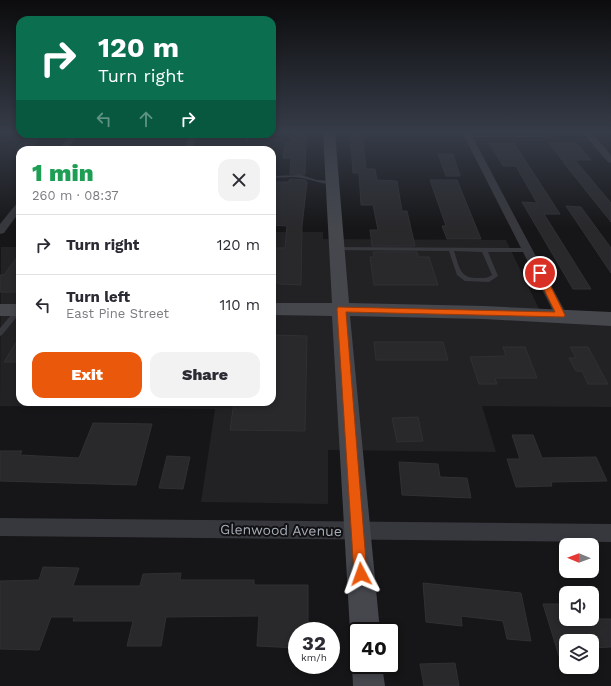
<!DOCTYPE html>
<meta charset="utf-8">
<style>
:root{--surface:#fff;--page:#f2f2f3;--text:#2b2b33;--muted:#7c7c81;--line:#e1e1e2;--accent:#ea580c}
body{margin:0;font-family:"Work Sans",sans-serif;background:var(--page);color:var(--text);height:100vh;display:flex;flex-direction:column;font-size:15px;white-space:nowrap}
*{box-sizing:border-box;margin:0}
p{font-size:13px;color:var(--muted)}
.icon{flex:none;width:22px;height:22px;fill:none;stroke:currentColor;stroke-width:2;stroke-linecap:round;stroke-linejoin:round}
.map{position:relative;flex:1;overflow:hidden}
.panel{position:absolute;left:16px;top:146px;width:260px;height:260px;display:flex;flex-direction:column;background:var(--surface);border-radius:12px;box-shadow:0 2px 6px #0003}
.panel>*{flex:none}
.top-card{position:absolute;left:16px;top:16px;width:260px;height:122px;border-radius:12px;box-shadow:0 2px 6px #0003;background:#0b6e4f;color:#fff;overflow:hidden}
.needle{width:26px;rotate:271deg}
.fabs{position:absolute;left:559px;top:538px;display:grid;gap:8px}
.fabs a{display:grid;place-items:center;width:40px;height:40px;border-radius:8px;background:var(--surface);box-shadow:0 2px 6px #0003;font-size:20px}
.speed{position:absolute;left:288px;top:622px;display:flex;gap:8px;font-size:20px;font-weight:700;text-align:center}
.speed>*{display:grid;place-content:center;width:52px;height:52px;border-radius:50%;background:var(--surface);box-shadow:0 2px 6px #0003;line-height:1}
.speed small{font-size:10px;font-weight:400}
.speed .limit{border:2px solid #111;border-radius:6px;background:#fff;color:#111}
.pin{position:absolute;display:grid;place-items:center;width:34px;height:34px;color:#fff;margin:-17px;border:2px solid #fff;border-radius:50%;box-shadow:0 1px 4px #0007}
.me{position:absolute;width:44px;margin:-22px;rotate:356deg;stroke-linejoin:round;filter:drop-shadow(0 0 3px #0008)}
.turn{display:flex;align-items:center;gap:14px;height:84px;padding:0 16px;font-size:18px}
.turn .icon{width:52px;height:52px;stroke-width:2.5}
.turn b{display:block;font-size:28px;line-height:34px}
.lanes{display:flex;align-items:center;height:38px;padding:0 16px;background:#0003;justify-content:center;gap:20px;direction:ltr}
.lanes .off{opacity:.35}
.round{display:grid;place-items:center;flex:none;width:42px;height:42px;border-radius:12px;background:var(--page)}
.head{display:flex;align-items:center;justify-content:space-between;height:68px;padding:0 16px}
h1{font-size:24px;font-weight:800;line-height:30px;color:#1e9e55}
.primary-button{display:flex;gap:8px;margin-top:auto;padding:8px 16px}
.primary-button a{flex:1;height:46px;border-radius:12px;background:var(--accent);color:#fff;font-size:16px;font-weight:800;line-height:46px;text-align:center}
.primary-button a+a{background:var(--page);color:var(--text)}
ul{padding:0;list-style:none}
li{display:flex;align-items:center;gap:12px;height:60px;padding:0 16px;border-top:1px solid var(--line)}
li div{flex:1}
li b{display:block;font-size:15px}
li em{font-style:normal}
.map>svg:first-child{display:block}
.built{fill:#222225}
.building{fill:#29292c;stroke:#303034}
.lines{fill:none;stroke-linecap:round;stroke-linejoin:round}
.lane{fill:#37383d;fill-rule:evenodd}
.street{fill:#37383d;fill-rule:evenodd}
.secondary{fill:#45474d;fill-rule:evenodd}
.route{fill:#ea580c;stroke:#983908}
.labels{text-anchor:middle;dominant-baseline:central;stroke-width:4;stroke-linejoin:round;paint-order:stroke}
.near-street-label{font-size:14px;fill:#a8adb8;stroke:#111113}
</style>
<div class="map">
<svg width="611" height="686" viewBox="0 0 611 686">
<rect width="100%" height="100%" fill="#161618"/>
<!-- built -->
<path class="built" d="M 272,232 L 323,232 L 323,239 L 506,240 L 542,315 L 611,321 L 611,407 L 482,406 L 496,452 L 328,450 L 328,504 L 201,502 L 215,409 L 0,406 L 1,247 L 20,247 L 20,402 L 272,402 Z"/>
<!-- building -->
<path class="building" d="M 291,133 L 306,133 L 305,175 L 290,174 L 291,158 L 283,158 L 285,142 L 291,142 Z
M 350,133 L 362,133 L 366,169 L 375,169 L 377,180 L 397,181 L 402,211 L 407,211 L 415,246 L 372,246 L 370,230 L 378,230 L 373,205 L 361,205 L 359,173 L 353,173 Z
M 29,134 L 43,134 L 30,150 L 16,150 Z
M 489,143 L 514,143 L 560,214 L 544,214 L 591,289 L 573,289 L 522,202 L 537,203 L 516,166 L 503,166 Z
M 549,143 L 576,143 L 591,160 L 575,160 L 611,203 L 611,222 L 563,162 L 566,160 L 562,160 Z
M 438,154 L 453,154 L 460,176 L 446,176 Z
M 290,179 L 305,180 L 307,182 L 302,226 L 301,285 L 280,284 L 272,280 L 272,248 L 285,248 L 287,226 L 272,225 L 272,182 L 288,182 Z
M 430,180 L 457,180 L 481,239 L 447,239 L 442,226 L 446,226 Z
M 566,206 L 581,207 L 611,248 L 611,273 Z
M 373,252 L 417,252 L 418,257 L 429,257 L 438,285 L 374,285 L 370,257 L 374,257 Z
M 20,253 L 20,285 L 16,292 L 0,292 L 0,275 L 4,275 Z
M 272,335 L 307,336 L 305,431 L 230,430 L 234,402 L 272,402 Z
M 20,336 L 20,362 L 4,362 Z
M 374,342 L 443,342 L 448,360 L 376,360 Z
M 503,347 L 525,347 L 537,378 L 495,378 L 497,384 L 479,384 L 470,357 L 506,356 Z
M 570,347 L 588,347 L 608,384 L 588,384 L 582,371 L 576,371 L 569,358 L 576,358 Z
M 418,417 L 423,441 L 397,442 L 392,418 Z
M 93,423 L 152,424 L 136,485 L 0,481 L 0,451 L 22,451 L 20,455 L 79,458 Z
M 512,435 L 533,435 L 542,458 L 596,457 L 607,481 L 551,482 L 552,486 L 516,487 L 507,459 L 520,459 Z
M 167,456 L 190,457 L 183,489 L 159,488 Z
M 399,462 L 438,464 L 440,477 L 467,478 L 471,498 L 402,495 Z
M 43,567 L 79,568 L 73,586 L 140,586 L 143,574 L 181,573 L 180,580 L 254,580 L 254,585 L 308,585 L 308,631 L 297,631 L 297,648 L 257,646 L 259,616 L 166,617 L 161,646 L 127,646 L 133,621 L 73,621 L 74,617 L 51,617 L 39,650 L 0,649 L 0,581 L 39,580 Z
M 423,583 L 521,593 L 531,641 L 507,639 L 503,621 L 461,616 L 462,626 L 426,622 Z
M 543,604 L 566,604 L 566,619 L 611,619 L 611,647 L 592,648 L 592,641 L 566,641 L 566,668 L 563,669 Z
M 455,663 L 459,686 L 424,686 L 420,664 Z"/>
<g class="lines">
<!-- lane -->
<path class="lane" d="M 246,134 L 250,134 L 248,141 L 245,140 Z
M 72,135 L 193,136 L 195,137 L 193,138 L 73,137 L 72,137 Z
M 467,135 L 546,135 L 548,136 L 546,137 L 467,137 Z
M 301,175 L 317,180 L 333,181 L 335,182 C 325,187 312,179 301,178 C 292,176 281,178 272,178 L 272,176 Z
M 337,247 L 528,248 L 531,250 L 528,252 L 488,252 L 498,276 L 489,282 L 465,281 L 457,275 L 449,251 L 335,250 L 335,248 ZM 454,251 L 482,252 L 492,275 C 487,279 482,278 476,278 C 459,278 459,265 454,251 Z
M 18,307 L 20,307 L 20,313 L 2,335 L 0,336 L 0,328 Z"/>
<!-- street -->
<path class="street" d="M 462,132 L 470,132 L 567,315 L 565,318 L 561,320 L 557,318 L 555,315 Z
M 582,132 L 591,132 L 611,155 L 611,163 L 608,162 Z
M 71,134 L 79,134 L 67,150 L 59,150 Z
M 190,134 L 198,134 L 192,150 L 184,150 Z
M 20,202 L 20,211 L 4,233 L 0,234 L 0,224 L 17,203 Z
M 0,518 L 611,524 L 611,542 L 0,536 Z"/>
<!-- secondary -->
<path class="secondary" d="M 323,132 L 335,132 L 349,303 L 484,306 L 611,312 L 611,326 L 484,319 L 350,316 L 380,631 L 357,631 L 357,643 L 355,641 L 350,631 L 332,316 L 272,315 L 272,303 L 332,303 Z
M 0,304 L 20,304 L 20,316 L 0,316 Z
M 356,654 L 357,665 L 382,665 L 385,686 L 353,686 L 352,665 Z"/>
</g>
<!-- sky -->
<linearGradient id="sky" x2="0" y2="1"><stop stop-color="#0c0c0d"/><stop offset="0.58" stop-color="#363c48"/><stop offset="1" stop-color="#363c48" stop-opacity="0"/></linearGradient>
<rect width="611" height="228" fill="url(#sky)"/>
<!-- route -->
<path class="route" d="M 537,271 L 542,271 L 544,273 L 565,315 L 564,317 L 346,312 L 367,574 L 365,579 L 361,581 L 356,579 L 354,574 L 337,309 L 338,307 L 555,312 L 536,273 Z"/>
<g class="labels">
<!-- near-street labels -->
<g class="near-street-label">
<text transform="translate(281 530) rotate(1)">Glenwood Avenue</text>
</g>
</g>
</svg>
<div class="fabs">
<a><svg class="needle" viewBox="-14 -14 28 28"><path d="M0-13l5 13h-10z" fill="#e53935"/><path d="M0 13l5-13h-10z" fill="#7c7c81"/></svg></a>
<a><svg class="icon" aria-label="sound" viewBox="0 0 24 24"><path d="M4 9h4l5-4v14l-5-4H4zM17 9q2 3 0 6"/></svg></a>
<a><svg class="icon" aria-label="layers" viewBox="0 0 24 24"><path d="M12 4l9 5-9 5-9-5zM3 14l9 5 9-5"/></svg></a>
</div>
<div class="speed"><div>32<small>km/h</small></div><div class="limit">40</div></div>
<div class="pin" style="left:540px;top:273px;background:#d93025"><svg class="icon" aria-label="arrive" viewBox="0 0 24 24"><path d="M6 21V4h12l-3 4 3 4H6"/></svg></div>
<svg class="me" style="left:361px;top:574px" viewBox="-20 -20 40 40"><path d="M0-17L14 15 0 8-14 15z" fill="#ea580c" stroke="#fff" stroke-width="4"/></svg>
<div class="top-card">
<div class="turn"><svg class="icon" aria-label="right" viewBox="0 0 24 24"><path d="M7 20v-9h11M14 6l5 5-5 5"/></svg><div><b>120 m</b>Turn right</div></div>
<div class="lanes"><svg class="icon off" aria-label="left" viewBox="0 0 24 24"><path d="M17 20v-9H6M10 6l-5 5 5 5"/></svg><svg class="icon off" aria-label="ahead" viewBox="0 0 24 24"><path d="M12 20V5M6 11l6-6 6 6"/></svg><svg class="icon" aria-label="right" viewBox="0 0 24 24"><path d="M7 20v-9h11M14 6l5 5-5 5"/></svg></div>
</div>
<section class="panel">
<div class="head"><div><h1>1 min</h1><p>260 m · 08:37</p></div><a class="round"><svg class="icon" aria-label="close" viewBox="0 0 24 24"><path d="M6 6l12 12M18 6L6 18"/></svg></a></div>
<ul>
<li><svg class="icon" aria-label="right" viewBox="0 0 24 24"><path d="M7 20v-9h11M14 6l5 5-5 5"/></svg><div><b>Turn right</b></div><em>120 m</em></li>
<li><svg class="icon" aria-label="left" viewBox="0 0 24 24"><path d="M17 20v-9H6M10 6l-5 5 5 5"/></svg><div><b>Turn left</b><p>East Pine Street</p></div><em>110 m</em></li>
</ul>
<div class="primary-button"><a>Exit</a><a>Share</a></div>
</section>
</div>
